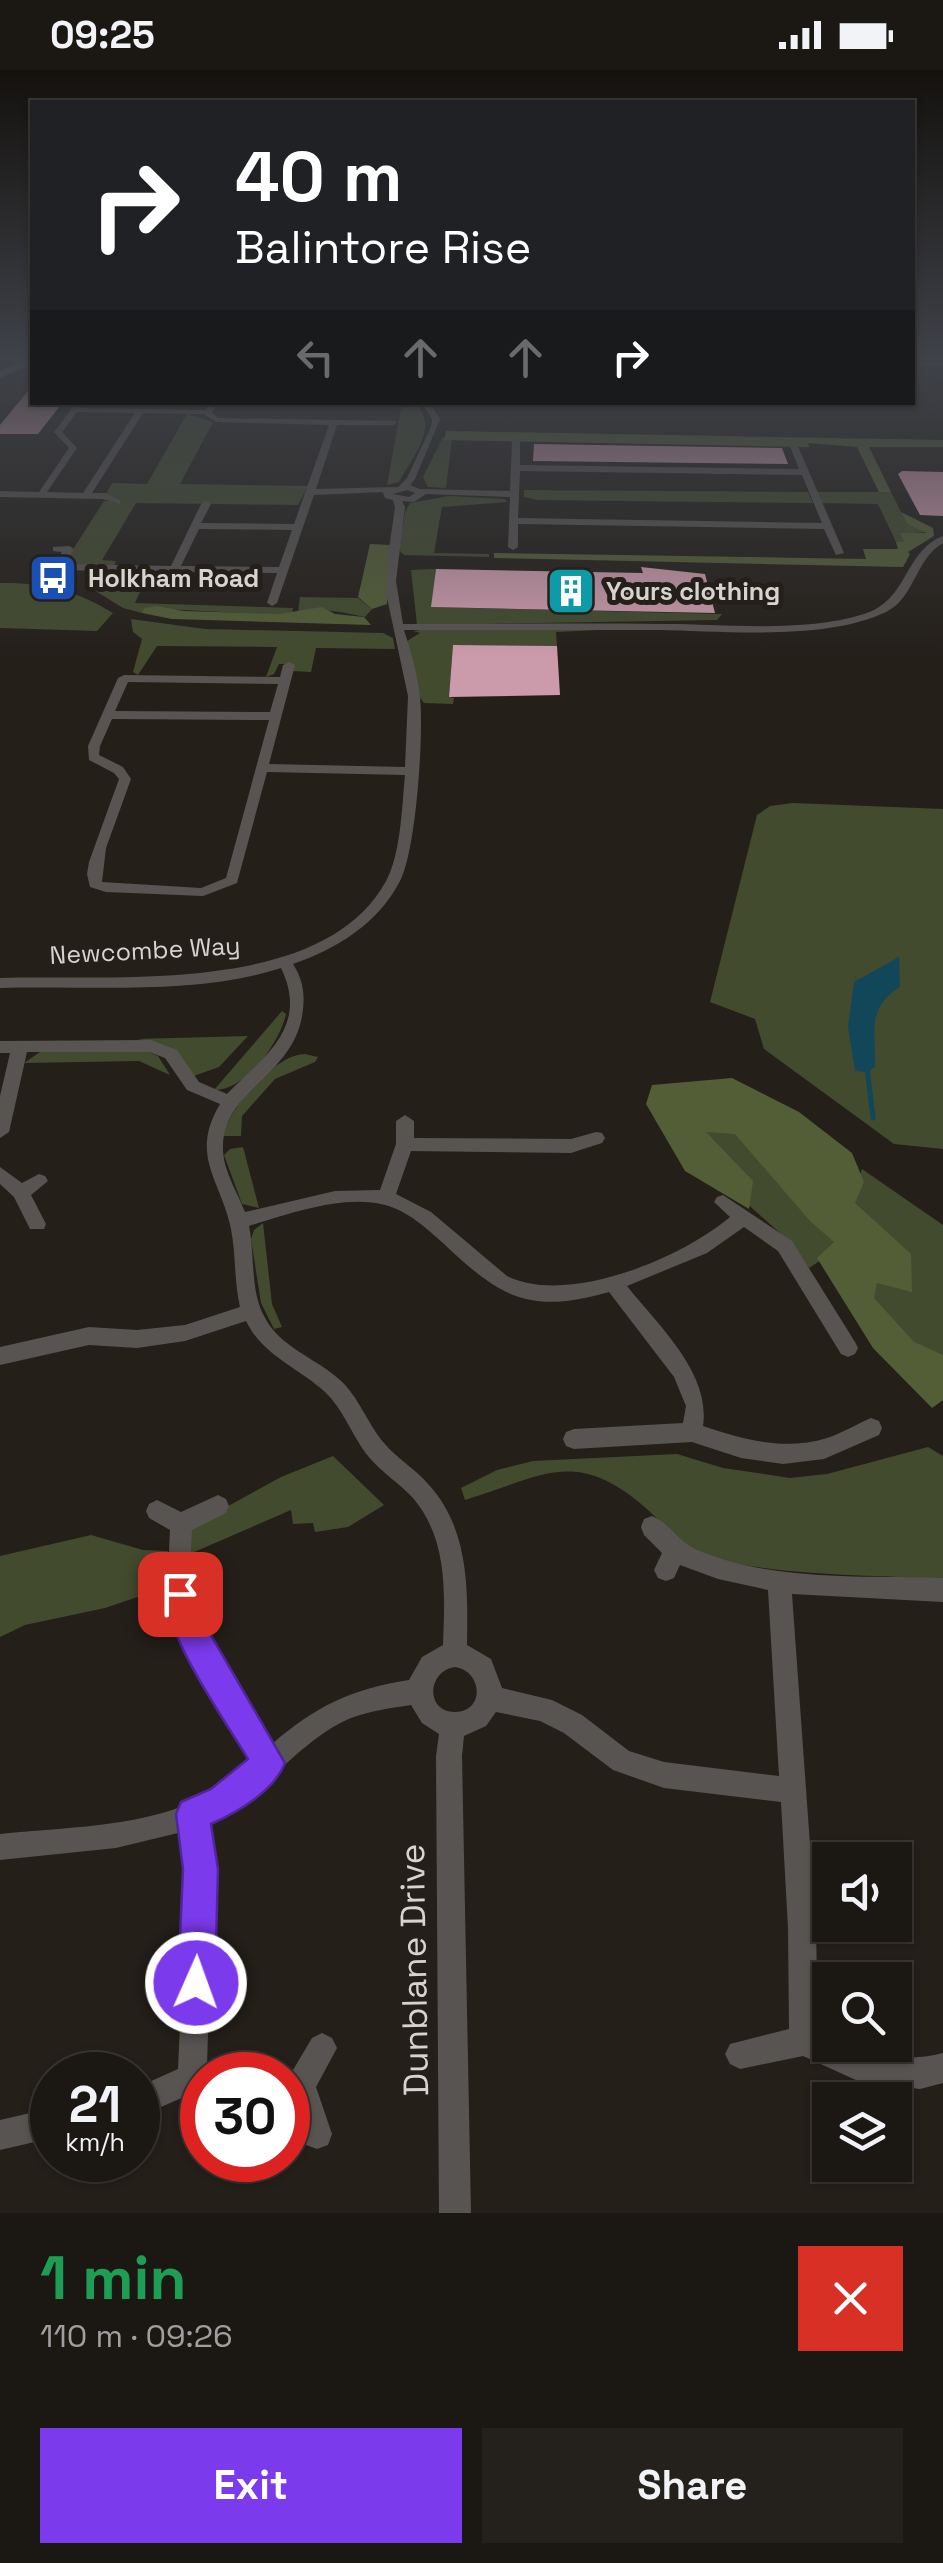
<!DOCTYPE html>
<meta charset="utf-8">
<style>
:root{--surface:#1b1713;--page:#24201c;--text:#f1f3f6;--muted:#a09fa0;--line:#393633;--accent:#7c3aed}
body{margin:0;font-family:"Space Grotesk",sans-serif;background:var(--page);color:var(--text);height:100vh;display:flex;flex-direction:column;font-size:38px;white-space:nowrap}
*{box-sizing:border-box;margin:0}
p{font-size:32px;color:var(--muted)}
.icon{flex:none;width:55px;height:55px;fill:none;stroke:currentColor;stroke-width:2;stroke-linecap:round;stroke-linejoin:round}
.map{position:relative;height:2143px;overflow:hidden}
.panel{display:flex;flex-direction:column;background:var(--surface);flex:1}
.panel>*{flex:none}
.hud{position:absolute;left:30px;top:30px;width:885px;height:305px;border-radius:0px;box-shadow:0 2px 8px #0004,0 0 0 2px var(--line);background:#202124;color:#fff;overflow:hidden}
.tools{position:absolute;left:812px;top:1772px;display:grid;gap:20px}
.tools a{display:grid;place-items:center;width:100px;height:100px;border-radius:0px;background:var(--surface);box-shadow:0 2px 8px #0004,0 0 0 2px var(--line);font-size:50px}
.speed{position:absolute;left:30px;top:1982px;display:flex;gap:20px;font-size:50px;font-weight:700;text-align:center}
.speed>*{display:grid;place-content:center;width:130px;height:130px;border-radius:50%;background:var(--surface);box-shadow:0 2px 8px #0004,0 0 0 2px var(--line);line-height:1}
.speed small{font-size:25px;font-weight:400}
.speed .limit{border:15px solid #d22;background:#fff;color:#111}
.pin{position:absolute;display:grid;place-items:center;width:85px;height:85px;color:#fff;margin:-42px;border-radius:20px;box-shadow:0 5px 15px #0006}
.me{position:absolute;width:110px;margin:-55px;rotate:2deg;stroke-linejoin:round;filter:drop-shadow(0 0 8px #0008)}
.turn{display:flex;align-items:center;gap:35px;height:210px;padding:0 40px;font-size:45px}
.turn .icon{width:130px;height:130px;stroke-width:2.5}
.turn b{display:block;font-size:70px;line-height:85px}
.lanes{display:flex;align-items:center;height:95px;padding:0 40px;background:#0003;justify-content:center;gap:50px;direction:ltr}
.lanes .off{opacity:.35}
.round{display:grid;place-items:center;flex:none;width:105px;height:105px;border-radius:0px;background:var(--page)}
.summary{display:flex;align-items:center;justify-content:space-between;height:170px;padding:0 40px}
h1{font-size:60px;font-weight:700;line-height:75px;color:#1e9e55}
.primary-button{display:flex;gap:20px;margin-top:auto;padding:20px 40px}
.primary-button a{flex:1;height:115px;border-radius:0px;background:var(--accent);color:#fff;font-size:40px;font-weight:700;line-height:115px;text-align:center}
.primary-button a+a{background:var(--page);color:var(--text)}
.status{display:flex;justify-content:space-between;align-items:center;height:70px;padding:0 50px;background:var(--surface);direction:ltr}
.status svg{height:28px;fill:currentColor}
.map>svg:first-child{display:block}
.green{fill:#434b2e}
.forest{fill:#535e36}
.water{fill:#114758}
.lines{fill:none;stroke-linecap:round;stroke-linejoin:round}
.stream{stroke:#114758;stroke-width:5}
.building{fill:#cc9bab}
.minor{fill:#585452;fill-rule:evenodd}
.major{fill:#908884;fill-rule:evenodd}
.route{fill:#7c3aed;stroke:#51269a;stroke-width:2.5}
.labels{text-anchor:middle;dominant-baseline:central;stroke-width:10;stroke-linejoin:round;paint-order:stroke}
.far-poi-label{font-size:25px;font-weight:bold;fill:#d7d3cf;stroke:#241f19;text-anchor:start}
.far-street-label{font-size:25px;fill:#d7d3cf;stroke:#241f19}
.near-street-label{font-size:35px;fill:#d7d3cf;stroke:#241f19}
</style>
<div class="status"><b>09:25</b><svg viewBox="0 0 49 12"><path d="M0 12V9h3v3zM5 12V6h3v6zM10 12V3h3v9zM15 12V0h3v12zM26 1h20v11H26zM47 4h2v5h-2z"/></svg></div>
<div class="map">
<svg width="943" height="2143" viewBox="0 0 943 2143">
<rect width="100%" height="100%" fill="#241f19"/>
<!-- green -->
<path class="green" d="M 402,333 L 414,333 C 441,355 412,387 399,412 L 387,415 Z
M 187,344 L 213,352 L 180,414 L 308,416 L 298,435 L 136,433 L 102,490 L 116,491 L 114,496 L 63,495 L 104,431 L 121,431 L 106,424 L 112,413 L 147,414 Z
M 443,367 L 452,368 L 446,418 L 428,417 L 423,407 Z
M 524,420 L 808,422 L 813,433 L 538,430 L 524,427 Z
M 817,422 L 891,422 L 907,454 L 928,462 L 901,464 L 905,471 L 896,472 L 878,434 L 822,433 Z
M 449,426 L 505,429 L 507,432 L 442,437 L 434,483 L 489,484 L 489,487 L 404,485 L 399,480 L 405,442 L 410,433 Z
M 436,499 L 432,537 L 722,544 L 717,550 L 417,555 L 411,500 Z
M 95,510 L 109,514 L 117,510 L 145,511 L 135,533 L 293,538 L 292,542 L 279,545 L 145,538 L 142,543 L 123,538 L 84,514 Z
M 0,513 C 43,512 76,520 113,543 L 97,561 L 0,558 Z
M 300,527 L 358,528 L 372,539 L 365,547 C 341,542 321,537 298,543 Z
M 131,549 L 205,559 L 383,563 L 393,568 L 395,579 L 316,578 L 311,602 L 292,601 L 291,594 L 279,594 L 274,604 L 266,607 L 277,577 L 157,576 L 138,605 L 133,602 L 142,569 L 133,562 Z
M 619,559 L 556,562 L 557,576 L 453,575 L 449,627 L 454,628 L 453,634 L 424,633 L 420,628 L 407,571 L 420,563 L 413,561 L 420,560 Z
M 793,733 L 943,739 L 943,1079 L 894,1074 L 764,979 L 755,949 L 710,932 L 757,745 L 770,736 Z
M 282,941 L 286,944 C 280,972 246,1021 214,1020 Z
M 248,966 L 219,997 L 191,1007 C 176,982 167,972 137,969 Z
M 146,981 L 158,986 L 170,1005 L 139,991 L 24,993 L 40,982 Z
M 305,984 L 318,987 L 315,992 L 275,1009 L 242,1046 L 241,1066 L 223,1066 C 229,1038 275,984 305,984 Z
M 732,1055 L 844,1175 L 809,1198 L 780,1163 L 744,1131 L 697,1060 Z
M 243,1077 L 259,1138 L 242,1134 L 224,1085 L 230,1079 Z
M 862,1099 L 943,1155 L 943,1288 L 911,1275 L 870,1228 L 850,1133 Z
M 263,1153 L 272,1234 L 282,1257 L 274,1259 L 261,1233 L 251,1169 L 254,1160 Z
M 928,1377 L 943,1386 L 943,1509 C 868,1504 770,1507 700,1484 C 679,1477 664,1454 648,1440 C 576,1376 544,1406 465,1430 L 461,1418 L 497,1400 L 533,1391 L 677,1384 L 723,1398 L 790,1408 L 827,1404 Z
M 333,1386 L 384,1435 L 348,1457 L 315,1462 L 313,1453 L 293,1454 L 291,1440 L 192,1483 L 192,1456 L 281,1407 Z
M 91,1465 L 143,1480 L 168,1481 L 167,1517 L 105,1538 L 25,1555 L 0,1567 L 0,1486 Z"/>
<!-- forest -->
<path class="forest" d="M 446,361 L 943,370 L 943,377 L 869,377 L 891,422 L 879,422 L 857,377 L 808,373 L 809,377 L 799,377 L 444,370 Z
M 901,442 L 933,458 L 934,466 L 908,482 L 910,484 L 903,497 L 494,488 L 494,483 L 866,489 L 863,479 L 898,479 L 896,472 L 904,471 L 900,463 L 927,463 L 907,454 Z
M 370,474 L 390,475 L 387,534 L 372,539 L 358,527 Z
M 157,536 L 184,541 L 279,544 L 322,537 L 335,544 L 364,547 L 371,555 L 172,549 L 142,543 L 144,538 Z
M 732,1008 L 799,1042 L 852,1083 L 864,1112 L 855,1133 L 911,1184 L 912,1222 L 877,1213 L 874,1228 L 914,1272 L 943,1285 L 943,1330 L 932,1338 L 873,1278 L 817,1188 L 834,1172 L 810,1151 L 735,1064 L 706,1062 L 753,1111 L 749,1139 L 685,1101 L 646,1034 L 652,1015 Z"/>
<!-- water -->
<path class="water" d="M 899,887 L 900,917 C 866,938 876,962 875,997 L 867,1002 L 855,1001 L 848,957 L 854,912 Z"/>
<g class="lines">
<!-- stream -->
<path class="stream" d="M 867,997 L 873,1048"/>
</g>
<!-- building -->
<path class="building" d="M 32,316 L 32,332 L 63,332 L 38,364 L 0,364 L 0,355 Z
M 534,374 L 782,378 L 788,394 L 533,391 Z
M 902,401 L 943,402 L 943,446 L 920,445 L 898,404 Z
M 641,497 L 705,504 L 715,543 L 431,537 L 436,499 L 643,503 Z
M 453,575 L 557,576 L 560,625 L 449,627 Z"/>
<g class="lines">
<!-- minor -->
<path class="minor" d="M 912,291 L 943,292 L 943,296 L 912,295 Z
M 77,332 L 85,332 L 81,338 L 206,340 L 209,332 L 217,332 L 212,343 L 218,348 L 397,351 L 394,355 L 337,355 L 316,419 L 398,417 L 407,408 L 431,357 L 432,349 L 421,332 L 429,332 L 440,349 L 415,409 L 410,415 L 419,419 L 510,421 L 512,371 L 516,368 L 520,371 L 520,395 L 799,399 L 789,374 L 793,371 L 797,374 L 844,483 L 836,485 L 824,459 L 518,454 L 518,477 L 513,480 L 508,477 L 510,427 L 426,424 L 414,432 L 402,431 L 405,437 L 396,511 L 403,554 C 490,554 577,553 664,554 C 726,554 805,563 864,544 C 909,530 903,482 943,466 L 943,473 C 915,489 915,528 886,542 C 826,571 724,561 658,560 C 573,560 489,560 404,560 C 411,582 418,605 420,628 C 424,664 416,781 400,811 C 378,854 336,879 293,894 C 302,908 305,922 303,939 C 297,1005 224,1018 223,1076 C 222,1099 237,1121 245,1142 L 335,1121 L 380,1120 L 396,1074 L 396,1051 L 405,1045 L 414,1051 L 414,1068 L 571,1069 L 596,1062 L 602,1063 L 605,1068 L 602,1073 L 571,1083 L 411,1081 L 396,1124 L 431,1142 L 507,1206 C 568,1236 682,1188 730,1147 L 714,1132 L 717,1127 L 723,1125 L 792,1171 L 855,1272 L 858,1278 L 855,1284 L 848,1287 L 841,1284 L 778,1181 L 744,1157 L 707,1183 L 627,1216 C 658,1255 711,1303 703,1356 C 744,1370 785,1381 827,1368 C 843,1363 856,1354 871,1348 L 879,1351 L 882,1358 L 879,1365 L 824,1389 L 783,1394 L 741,1388 L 692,1372 L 574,1379 L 566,1376 L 563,1369 L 566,1362 L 574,1359 L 683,1353 L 686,1336 L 674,1307 L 609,1222 C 529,1245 500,1227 443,1173 C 426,1158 408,1141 385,1135 C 343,1124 289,1144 249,1156 C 255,1185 250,1220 264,1246 C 279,1277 316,1288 340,1310 C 359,1327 367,1353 384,1373 C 397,1389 416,1399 429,1415 C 469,1459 468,1519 467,1575 L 491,1589 L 502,1618 L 552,1630 L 582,1645 L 629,1681 L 664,1692 L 779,1706 L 768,1520 L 718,1509 L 680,1495 L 674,1508 L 666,1511 L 658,1508 L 654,1500 L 662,1483 L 644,1465 L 641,1457 L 644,1449 L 652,1446 C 669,1453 678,1471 695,1479 C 771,1512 862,1505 943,1508 L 943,1532 L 792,1524 L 816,1858 L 818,1963 L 830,1968 L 830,1975 C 843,1975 850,1979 862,1982 C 888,1988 917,1990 943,1983 L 943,2013 L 920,2019 L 858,2011 L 803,1986 L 740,1999 L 730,1994 L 725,1984 L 730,1974 L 789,1959 L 788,1858 L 781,1732 L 664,1718 L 613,1700 L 564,1663 L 540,1651 L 496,1642 L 486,1656 L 464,1666 L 462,1686 L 471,2143 L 439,2143 L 436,1686 L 439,1664 L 422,1653 L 411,1635 C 391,1638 370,1641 351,1648 C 300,1669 262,1727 207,1753 L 213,1799 L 207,1996 L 213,1998 L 215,2005 L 202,2005 L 202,2024 L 193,2023 L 138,2047 L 138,2017 L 178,1999 L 187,1799 L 182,1762 L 116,1778 L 0,1790 L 0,1764 C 63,1757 136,1758 195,1731 C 217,1722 235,1706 253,1691 L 179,1563 L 167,1523 L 170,1460 L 149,1448 L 146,1441 L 149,1434 L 157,1430 L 181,1442 L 218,1425 L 226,1429 L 229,1436 L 226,1443 L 192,1460 L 191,1523 L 201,1558 L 272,1674 C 316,1636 351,1619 409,1610 L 422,1587 L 443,1575 C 445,1524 448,1469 413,1428 C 399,1413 381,1402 368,1386 C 352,1366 344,1340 325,1322 C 298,1297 263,1286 246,1251 L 185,1271 L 137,1278 L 89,1275 L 0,1295 L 0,1277 L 89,1257 L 137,1260 L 185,1255 L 240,1237 C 234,1211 236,1185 231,1159 C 221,1110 189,1086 220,1034 L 187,1020 L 165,988 L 149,982 L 27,982 L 9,1062 L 0,1068 L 0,1026 L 10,983 L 0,983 L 0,971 L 151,970 L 177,980 L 199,1012 L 227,1024 C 263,987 310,958 281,898 C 195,926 89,915 0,918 L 0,908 C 112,904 323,927 386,811 C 401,784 402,735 405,705 L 267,702 L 237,813 L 203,826 L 106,822 L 90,817 L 87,804 L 89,792 L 119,709 L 114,703 L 89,690 L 88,676 L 118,608 L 124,605 L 280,607 L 283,595 L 289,592 L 295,595 L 269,694 L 405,697 L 408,626 L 386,523 L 388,486 L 395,437 L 393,430 L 385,428 L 383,422 L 314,425 L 277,533 L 272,536 L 267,533 L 277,503 L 45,500 L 40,497 L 55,494 L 62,482 L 53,481 L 53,477 L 69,476 L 74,479 L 65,494 L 171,496 L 201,434 L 206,431 L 211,434 L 201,453 L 294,454 L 329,355 L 216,352 L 204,344 L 143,343 L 92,423 L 105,423 L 120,430 L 120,434 L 103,429 L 0,427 L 0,421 L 39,422 L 69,378 L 54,362 ZM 77,342 L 135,343 L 83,423 L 47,422 L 77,378 L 62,362 ZM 520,401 L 802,405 L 822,453 L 518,448 ZM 407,420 L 415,423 L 409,427 L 393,424 ZM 199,459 L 292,460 L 279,497 L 181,496 ZM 128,612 L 278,614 L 270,642 L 115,641 ZM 112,649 L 269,650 L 226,808 L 201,818 L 102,812 L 106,778 L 131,709 L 123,697 L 99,685 L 100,676 ZM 455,1597 C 483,1601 485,1642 455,1642 C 425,1642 427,1601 455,1597 Z
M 0,1097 L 22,1113 L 39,1104 L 45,1106 L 48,1111 L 31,1125 L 46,1154 L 44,1159 L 30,1159 L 14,1127 L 0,1114 Z
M 322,1963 L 332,1968 L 337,1978 L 316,2017 L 332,2064 L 328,2075 L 317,2079 L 306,2075 L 291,2029 L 288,2029 L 288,2005 L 277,2005 L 293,2000 L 312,1968 Z
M 52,2038 L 52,2068 L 0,2080 L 0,2050 Z"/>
<!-- major -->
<path class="major" d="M 26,289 L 32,289 L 32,293 L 0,308 L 0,301 Z"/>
</g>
<!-- sky -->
<linearGradient id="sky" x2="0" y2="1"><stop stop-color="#14110e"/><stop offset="0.49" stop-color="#3f4249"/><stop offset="1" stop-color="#3f4249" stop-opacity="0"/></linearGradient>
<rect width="943" height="589" fill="url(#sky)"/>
<!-- route -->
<path class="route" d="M 180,1508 L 190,1513 L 205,1555 L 285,1693 C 274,1721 238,1742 211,1754 L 218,1799 L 215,1913 L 210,1926 L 196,1932 L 183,1926 L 178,1913 L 183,1799 L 176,1744 L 181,1732 L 211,1719 L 248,1689 C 227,1653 153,1551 169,1513 Z"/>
<!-- icons -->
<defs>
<g id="bus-square" transform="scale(2.5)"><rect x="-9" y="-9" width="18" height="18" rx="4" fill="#1a4fb4" stroke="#241f19"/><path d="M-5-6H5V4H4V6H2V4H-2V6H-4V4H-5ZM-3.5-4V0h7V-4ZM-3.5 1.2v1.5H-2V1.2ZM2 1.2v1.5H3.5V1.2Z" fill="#fff"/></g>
<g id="building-square" transform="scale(2.5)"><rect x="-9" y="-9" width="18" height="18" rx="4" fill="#0f9aa8" stroke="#241f19"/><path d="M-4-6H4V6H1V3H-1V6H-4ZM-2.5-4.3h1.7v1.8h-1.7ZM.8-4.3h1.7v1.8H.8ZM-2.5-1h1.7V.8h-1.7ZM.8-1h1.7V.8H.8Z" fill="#fff"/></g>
</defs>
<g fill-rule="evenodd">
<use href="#bus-square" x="53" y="508"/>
<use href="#building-square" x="571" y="521"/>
</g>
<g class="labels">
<!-- far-poi labels -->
<g class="far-poi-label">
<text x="88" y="508">Holkham Road</text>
<text x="606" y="521">Yours clothing</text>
</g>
<!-- far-street labels -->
<g class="far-street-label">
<text transform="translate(145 880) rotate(-3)">Newcombe Way</text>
</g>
<!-- near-street labels -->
<g class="near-street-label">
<text transform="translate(414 1900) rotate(-91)">Dunblane Drive</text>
</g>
</g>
</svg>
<div class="tools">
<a><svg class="icon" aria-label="sound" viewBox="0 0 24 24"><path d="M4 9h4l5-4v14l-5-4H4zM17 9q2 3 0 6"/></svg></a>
<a><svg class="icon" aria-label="search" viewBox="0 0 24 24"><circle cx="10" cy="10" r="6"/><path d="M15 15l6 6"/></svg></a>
<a><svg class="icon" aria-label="layers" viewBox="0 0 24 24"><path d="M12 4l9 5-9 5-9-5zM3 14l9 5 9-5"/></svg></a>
</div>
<div class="speed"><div>21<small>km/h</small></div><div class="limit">30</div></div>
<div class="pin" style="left:180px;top:1524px;background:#d93025"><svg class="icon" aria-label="arrive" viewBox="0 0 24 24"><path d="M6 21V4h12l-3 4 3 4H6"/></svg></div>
<svg class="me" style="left:196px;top:1913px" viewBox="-20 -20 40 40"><circle r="17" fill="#7c3aed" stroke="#fff" stroke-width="3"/><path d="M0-11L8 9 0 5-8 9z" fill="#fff"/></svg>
<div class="hud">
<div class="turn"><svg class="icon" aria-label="right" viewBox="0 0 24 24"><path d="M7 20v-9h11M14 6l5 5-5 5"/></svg><div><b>40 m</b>Balintore Rise</div></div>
<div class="lanes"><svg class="icon off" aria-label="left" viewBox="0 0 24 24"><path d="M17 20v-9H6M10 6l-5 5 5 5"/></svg><svg class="icon off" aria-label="ahead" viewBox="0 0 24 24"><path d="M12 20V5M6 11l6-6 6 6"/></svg><svg class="icon off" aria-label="ahead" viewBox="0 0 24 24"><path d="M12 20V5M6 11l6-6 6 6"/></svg><svg class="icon" aria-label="right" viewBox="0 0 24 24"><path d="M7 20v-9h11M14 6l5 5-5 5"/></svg></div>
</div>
</div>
<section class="panel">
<div class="summary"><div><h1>1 min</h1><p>110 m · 09:26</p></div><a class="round" style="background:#d93025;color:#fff"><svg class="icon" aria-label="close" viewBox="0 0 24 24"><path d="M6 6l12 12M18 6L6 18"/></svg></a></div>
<div class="primary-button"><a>Exit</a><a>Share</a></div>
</section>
